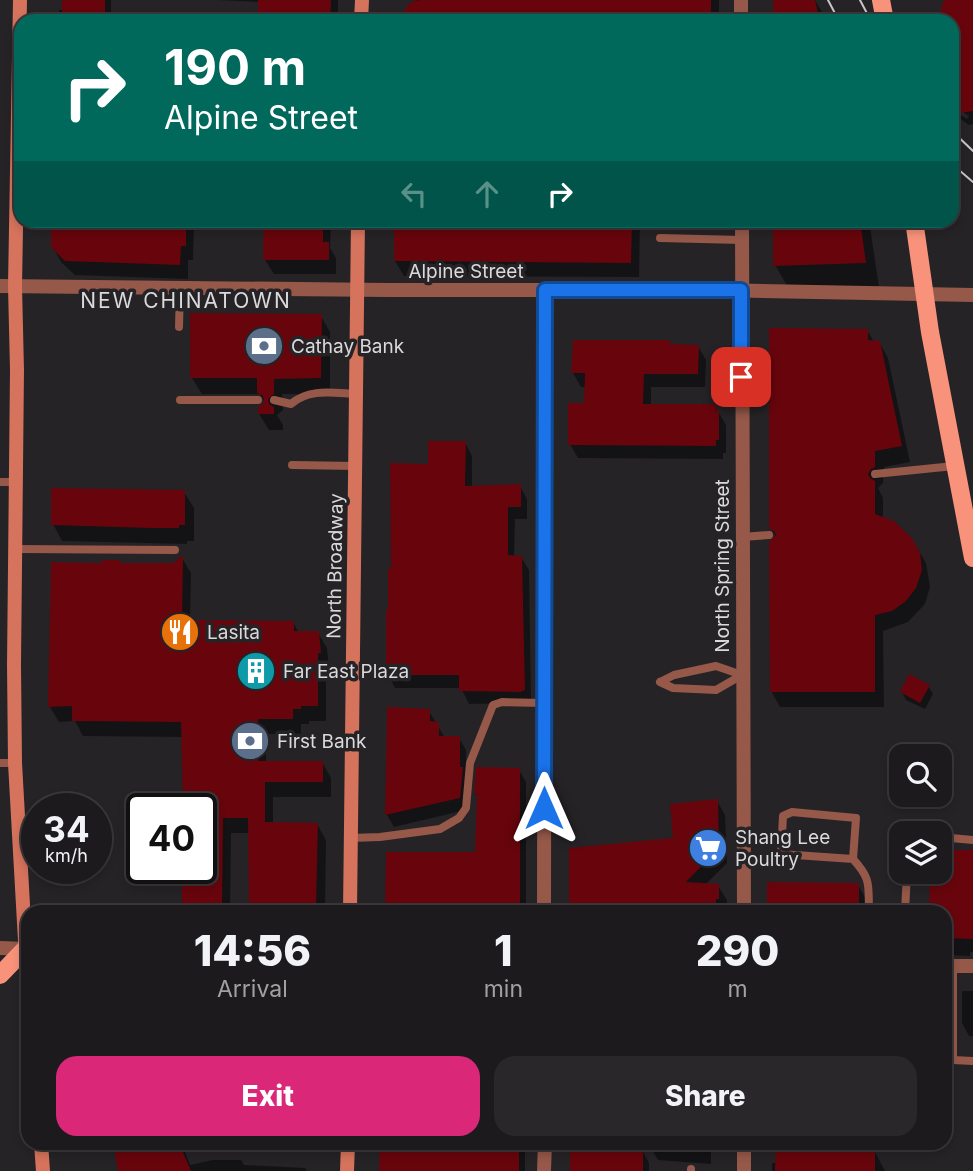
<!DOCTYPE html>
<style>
:root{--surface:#1c1a1c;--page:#292729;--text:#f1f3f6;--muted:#a0a1a3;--line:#3a383b;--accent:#db2777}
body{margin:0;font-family:Inter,sans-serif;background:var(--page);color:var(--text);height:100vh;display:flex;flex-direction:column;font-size:26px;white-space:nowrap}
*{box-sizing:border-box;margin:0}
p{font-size:23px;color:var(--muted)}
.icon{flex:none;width:38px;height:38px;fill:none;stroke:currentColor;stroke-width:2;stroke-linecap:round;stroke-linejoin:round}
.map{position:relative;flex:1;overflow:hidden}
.side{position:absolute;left:21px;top:905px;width:931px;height:245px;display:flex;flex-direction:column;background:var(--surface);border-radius:21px;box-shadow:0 4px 10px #0003,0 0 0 2px var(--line)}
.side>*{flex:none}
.guide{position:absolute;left:14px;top:14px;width:945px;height:214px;border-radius:21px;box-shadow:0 4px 10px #0003,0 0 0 2px var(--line);background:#00695c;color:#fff;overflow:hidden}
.controls{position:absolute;left:889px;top:744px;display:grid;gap:14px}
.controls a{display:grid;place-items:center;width:63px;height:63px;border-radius:14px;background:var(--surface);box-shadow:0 4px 10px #0003,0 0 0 2px var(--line);font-size:35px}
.speed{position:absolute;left:21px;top:793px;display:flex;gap:14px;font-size:35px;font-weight:700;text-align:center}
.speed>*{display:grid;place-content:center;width:91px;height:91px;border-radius:50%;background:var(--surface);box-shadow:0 4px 10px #0003,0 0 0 2px var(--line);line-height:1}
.speed small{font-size:18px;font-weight:400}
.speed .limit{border:4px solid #111;border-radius:10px;background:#fff;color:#111}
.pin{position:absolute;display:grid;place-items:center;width:60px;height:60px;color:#fff;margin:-30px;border-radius:14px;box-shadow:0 4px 10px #0006}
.me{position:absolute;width:77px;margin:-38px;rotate:0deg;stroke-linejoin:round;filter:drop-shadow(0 0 5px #0008)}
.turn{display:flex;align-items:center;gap:24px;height:147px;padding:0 35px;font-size:32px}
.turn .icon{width:91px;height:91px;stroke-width:2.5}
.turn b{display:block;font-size:49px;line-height:60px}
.lanes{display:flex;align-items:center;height:66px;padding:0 35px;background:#0003;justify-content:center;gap:35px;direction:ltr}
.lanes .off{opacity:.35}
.eta{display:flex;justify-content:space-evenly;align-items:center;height:119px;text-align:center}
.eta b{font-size:42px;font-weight:800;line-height:49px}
.primary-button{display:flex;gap:14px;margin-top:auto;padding:14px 35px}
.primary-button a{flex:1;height:80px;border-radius:21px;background:var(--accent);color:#fff;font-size:28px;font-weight:800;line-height:80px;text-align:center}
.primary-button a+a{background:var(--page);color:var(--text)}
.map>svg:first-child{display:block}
.shadow{fill:#0007}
.building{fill:#68050c}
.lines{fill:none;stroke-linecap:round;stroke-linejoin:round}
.service{stroke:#955849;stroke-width:8}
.minor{stroke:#955849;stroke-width:14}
.tertiary{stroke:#955849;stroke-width:14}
.secondary{stroke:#d5735c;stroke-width:14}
.primary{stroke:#f8927a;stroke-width:18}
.tram{stroke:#c6c5c7;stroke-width:2}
.route-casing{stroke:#114b97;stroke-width:18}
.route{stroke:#1a73e8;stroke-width:12}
.labels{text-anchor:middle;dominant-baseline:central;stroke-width:7;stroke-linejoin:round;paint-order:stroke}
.street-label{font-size:19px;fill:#dad9db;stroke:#252326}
.poi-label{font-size:19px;fill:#dad9db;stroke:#252326;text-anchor:start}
.neighbourhood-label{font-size:21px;letter-spacing:2px;fill:#dad9db;stroke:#252326}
</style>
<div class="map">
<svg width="973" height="1171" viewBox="0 0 973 1171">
<rect width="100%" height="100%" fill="#252326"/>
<!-- shadow -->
<path class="shadow" d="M 64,0 L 111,0 L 111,21 L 59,21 L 59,10 L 64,10 Z
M 217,0 L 338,0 L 338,21 L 260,21 L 260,2 Z
M 416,0 L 719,0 L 719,17 L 722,21 L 406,21 Z
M 775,0 L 815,0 L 827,21 L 775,21 Z
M 953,0 L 973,0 L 973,124 L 969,125 L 958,117 L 954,111 L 967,119 L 969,116 L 952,105 L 952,21 L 940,21 Z
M 53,220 L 194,220 L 193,260 L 188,260 L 188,279 L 75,275 L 61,262 L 53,247 Z
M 254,220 L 331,220 L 330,248 L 336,258 L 336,274 L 274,274 L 265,260 L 265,223 L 256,223 Z
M 396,220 L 640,220 L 639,277 L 404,276 L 395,261 Z
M 775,220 L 869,220 L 879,287 L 789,289 L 775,265 Z
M 321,316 L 330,332 L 330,394 L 282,394 L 283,410 L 277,415 L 283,425 L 283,430 L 269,430 L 259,414 L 265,403 L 260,394 L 202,394 L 192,378 Z
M 867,330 L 874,342 L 879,342 L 888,358 L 910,462 L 884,467 L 883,483 L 878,488 L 883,498 L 883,519 L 916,546 L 926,563 L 930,587 L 925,604 L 908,622 L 883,631 L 884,707 L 780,707 L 771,691 L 776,537 L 771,528 Z
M 669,342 L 671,346 L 698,346 L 706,360 L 705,387 L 651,387 L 651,405 L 715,406 L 726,425 L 726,453 L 723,453 L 723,459 L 578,458 L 570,444 L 586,405 L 586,387 L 581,387 L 573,373 Z
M 465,442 L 472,456 L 472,488 L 520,486 L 527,499 L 527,519 L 515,519 L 514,557 L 521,557 L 529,570 L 531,703 L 469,704 L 461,688 L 395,688 L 388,675 L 393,571 L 430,466 Z
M 184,492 L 194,508 L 194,541 L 187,541 L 187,544 L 62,541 L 53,524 Z
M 182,558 L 191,573 L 190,622 L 293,622 L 299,633 L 318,633 L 327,648 L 329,668 L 326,668 L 326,721 L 309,721 L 309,724 L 301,724 L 301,734 L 266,734 L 266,762 L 322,762 L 331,778 L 331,797 L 273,797 L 273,824 L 317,824 L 326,840 L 325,912 L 254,912 L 251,906 L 250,833 L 231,833 L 230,912 L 184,912 L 184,868 L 201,868 L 201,808 L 183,808 L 183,737 L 83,736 L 75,721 L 59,722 L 50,707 L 120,564 L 173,565 Z
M 928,686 L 933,694 L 925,709 L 906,700 L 902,692 Z
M 389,709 L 429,711 L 445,738 L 459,738 L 466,750 L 466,810 L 394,827 L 387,815 Z
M 519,770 L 526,782 L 526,912 L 387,912 L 477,854 L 479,800 L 476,794 Z
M 717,801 L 725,815 L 727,863 L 705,885 L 718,886 L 727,900 L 726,912 L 570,912 L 675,839 Z
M 940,852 L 973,852 L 973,952 L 970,952 L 970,956 L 946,955 L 945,912 L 931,912 L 931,872 L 940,872 Z
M 858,885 L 865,897 L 865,912 L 768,912 Z
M 962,991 L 973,991 L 973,1036 L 969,1036 L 962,1023 Z
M 114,1143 L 257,1143 L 257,1152 L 185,1152 L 190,1165 L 213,1160 L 241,1160 L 244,1165 L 305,1168 L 307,1171 L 119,1171 Z
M 385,1143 L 525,1143 L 525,1171 L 381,1171 Z
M 651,1143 L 711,1143 L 711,1164 L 658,1160 L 651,1148 Z
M 778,1143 L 867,1143 L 867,1150 L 874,1150 L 885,1171 L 772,1171 L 772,1163 L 777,1163 Z
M 642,1150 L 649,1163 L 649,1171 L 572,1171 Z"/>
<!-- building -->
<path class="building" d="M 62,0 L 105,0 L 105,21 L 62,21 Z
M 258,0 L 331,0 L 330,21 L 267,21 L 267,15 L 258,15 Z
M 420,0 L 711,0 L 711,21 L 405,21 L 405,8 L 413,1 Z
M 773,0 L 815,0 L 820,21 L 773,21 Z
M 944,0 L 973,0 L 973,111 L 961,113 L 952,109 L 952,21 L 937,21 Z
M 51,220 L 186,220 L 186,246 L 181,246 L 180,265 L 65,261 L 51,247 Z
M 264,220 L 323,220 L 323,242 L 329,242 L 329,260 L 263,260 Z
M 394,220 L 632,220 L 631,263 L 394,261 Z
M 773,220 L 860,220 L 866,263 L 773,266 Z
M 190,313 L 322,314 L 321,378 L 274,379 L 274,394 L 268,399 L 269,404 L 274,407 L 274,414 L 258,414 L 258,407 L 263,404 L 264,399 L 262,395 L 257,393 L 257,378 L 190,378 Z
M 769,328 L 868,329 L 868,340 L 880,341 L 902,446 L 875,451 L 875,467 L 871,469 L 868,474 L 870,478 L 875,481 L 875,514 L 894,521 L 912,538 L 920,553 L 922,570 L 916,588 L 906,601 L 892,611 L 875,615 L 875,692 L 770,692 L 769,542 L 776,535 L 774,531 L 769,528 Z
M 573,340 L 670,340 L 670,344 L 699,345 L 698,374 L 644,374 L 643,404 L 716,404 L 716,409 L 719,410 L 719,440 L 716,440 L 716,446 L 568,445 L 568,403 L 584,403 L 585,373 L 571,373 Z
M 428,441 L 466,441 L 465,486 L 521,484 L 521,507 L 508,507 L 508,555 L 522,556 L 525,690 L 520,692 L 459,691 L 459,675 L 386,675 L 386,610 L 388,610 L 388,569 L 391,569 L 390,463 L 428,464 Z
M 51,488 L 185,490 L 185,525 L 179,525 L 179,528 L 151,528 L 51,525 Z
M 183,555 L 182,620 L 294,621 L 294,631 L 319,631 L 321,653 L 318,653 L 318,706 L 301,706 L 301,709 L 293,709 L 293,719 L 258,719 L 258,761 L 323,761 L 323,782 L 265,782 L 265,822 L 318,823 L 316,907 L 312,912 L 252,912 L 252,906 L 249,906 L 248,818 L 223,818 L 222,912 L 182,912 L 182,868 L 201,868 L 201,808 L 183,808 L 181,722 L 72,721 L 72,706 L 48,707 L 51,562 L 102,563 L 102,560 L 120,560 L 120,563 L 173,563 Z
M 909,674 L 930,685 L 920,703 L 900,692 Z
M 387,707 L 430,709 L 430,721 L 439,722 L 439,736 L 460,736 L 460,767 L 463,767 L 460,798 L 385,815 Z
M 476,767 L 520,768 L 520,912 L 385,912 L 386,852 L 475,852 L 477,794 L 474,795 Z
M 718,799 L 719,848 L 686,882 L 719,884 L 719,899 L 716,899 L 716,912 L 569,912 L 569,848 L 673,838 L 670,804 Z
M 940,850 L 973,850 L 973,939 L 945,938 L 945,912 L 929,912 L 930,872 L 940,872 Z
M 767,882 L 859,883 L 859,912 L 767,912 Z
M 113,1143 L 179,1143 L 191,1171 L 118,1171 Z
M 380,1143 L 519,1143 L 519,1171 L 379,1171 Z
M 570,1143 L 643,1149 L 643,1171 L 570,1171 Z
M 776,1143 L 858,1143 L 858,1149 L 875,1148 L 875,1171 L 775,1171 Z"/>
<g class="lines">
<!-- service -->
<path class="service" d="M 660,238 L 742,240
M 179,327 L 180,288
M 180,400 L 258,400
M 274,400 L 291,404 C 309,388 333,393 356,394
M 292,465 L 356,466
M 875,474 L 954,466
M 0,482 L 16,482
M 742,537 L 769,535
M 15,549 L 175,550
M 660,682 L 673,688 L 716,690 L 742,675
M 660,682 L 674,675 L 716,666 L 742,675
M 0,763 L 15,763
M 940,837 L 973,840
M 350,838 L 380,837 L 440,829 L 459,818 L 466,808 L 470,763 L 493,705 L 502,702 L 544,703
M 743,858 L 772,857 L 781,854
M 853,859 L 856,818 L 792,812 L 783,816 L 781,854 L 853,859 C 872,880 868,885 869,912
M 905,912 L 907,872
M 953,966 L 953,1060 L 973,1061
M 691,1171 L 691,1169"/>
<!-- minor -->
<path class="minor" d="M 0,948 L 28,949
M 945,966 L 973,966"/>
<!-- tertiary -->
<path class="tertiary" d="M 741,0 L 741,21
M 742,220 L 744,912
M 0,286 L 387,290 L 713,290 L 973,295
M 544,912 L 545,290
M 544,1171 L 545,1143
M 744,1171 L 744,1143"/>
<!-- secondary -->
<path class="secondary" d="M 20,0 L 15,286 L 17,370 L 14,665 L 15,763 L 28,994
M 361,21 L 362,0
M 350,912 L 358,220
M 41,1143 L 43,1171
M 347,1171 L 348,1143"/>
<!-- primary -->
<path class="primary" d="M 881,0 L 885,21
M 914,220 L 930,332 L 973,558
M 0,975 L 25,949"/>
<!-- tram -->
<path class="tram" d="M 828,0 L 839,21
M 860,0 L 871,21
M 952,131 L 973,151
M 952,164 L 973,182"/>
</g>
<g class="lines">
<!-- route casing -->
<g class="route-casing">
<path id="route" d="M 544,808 L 545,290 L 741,290 L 741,377"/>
</g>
<!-- route -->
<use href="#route" class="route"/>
</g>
<!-- icons -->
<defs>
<g id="bank-disc" transform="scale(2.0125)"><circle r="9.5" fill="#5c6f8a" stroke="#252326"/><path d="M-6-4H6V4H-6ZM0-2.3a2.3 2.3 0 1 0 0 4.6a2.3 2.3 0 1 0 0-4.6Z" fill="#fff"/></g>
<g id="restaurant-disc" transform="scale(2.0125)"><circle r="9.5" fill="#e8710a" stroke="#252326"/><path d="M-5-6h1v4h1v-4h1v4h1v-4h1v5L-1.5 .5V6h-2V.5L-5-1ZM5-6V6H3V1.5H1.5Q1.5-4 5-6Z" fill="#fff"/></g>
<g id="building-disc" transform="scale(2.0125)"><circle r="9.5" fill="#0f9aa8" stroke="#252326"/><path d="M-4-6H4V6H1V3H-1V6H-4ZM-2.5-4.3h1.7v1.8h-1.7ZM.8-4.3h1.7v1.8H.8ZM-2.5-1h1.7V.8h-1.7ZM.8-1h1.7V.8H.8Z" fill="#fff"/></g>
<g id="supermarket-disc" transform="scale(2.0125)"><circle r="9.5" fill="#3f7fe0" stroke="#252326"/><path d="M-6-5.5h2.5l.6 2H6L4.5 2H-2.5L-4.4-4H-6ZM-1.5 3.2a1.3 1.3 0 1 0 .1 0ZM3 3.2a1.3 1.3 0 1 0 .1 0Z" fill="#fff"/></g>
</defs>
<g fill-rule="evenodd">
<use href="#bank-disc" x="264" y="346"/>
<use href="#restaurant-disc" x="180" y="632"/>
<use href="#building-disc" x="256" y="671"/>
<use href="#bank-disc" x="250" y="741"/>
<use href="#supermarket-disc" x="708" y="848"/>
</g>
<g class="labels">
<!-- street labels -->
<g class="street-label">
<text x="466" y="271">Alpine Street</text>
<text transform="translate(335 566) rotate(-89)">North Broadway</text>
<text transform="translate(722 566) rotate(-90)">North Spring Street</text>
</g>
<!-- poi labels -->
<g class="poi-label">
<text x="291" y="346">Cathay Bank</text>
<text x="207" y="632">Lasita</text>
<text x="283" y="671">Far East Plaza</text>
<text x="277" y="741">First Bank</text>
<text x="735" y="837">Shang Lee<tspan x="735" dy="22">Poultry</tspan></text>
</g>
<!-- neighbourhood labels -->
<g class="neighbourhood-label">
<text x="186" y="300">NEW CHINATOWN</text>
</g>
</g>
</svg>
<div class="controls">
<a><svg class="icon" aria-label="search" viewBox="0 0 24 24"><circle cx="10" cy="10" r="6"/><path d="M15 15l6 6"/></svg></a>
<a><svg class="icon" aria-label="layers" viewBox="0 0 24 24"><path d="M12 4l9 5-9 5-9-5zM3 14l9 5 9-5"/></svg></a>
</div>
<div class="speed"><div>34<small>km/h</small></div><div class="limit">40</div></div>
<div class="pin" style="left:741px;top:377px;background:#d93025"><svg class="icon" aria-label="arrive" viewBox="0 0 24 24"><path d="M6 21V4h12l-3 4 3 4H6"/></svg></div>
<svg class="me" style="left:544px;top:808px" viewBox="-20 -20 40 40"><path d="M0-17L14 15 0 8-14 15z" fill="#1a73e8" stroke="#fff" stroke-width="4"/></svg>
<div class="guide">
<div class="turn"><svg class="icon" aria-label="right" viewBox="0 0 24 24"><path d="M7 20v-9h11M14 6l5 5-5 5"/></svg><div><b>190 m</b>Alpine Street</div></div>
<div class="lanes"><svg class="icon off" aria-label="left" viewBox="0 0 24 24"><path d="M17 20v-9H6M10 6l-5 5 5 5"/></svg><svg class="icon off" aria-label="ahead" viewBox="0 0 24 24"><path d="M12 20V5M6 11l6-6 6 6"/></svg><svg class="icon" aria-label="right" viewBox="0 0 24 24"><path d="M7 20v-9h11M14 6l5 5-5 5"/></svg></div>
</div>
<section class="side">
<div class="eta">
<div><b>14:56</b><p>Arrival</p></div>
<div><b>1</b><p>min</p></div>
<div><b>290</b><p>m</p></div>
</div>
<div class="primary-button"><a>Exit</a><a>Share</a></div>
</section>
</div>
